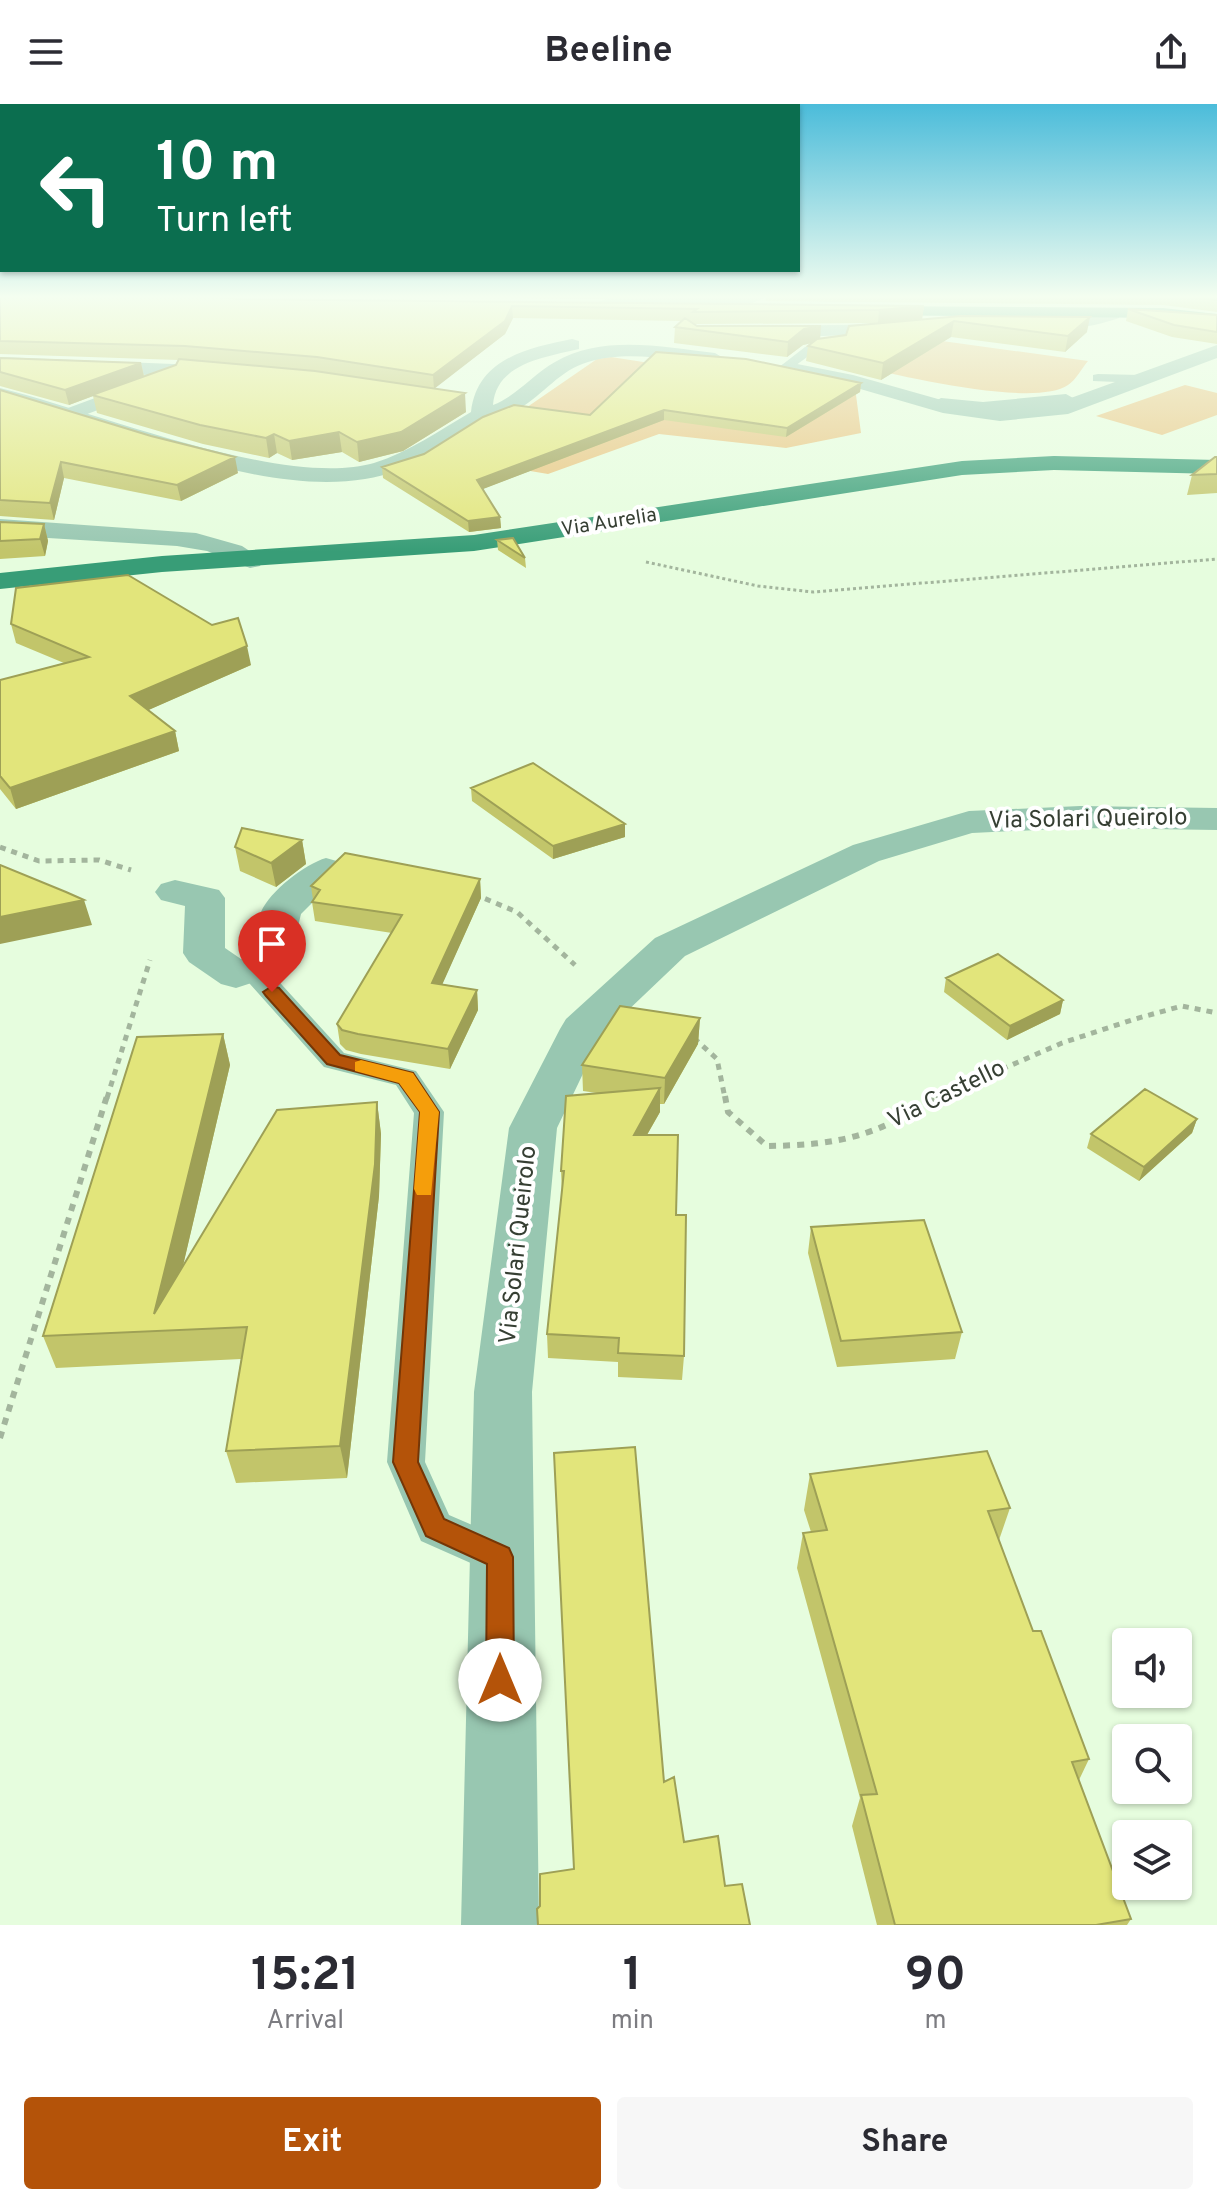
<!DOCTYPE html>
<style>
:root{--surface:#fff;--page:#f7f7f7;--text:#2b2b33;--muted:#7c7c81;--accent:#b45309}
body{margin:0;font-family:Overpass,sans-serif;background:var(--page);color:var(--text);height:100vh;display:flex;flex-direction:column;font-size:30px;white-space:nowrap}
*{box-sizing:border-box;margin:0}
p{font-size:26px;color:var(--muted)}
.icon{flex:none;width:44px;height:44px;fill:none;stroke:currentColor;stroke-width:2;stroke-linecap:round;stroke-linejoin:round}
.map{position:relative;height:1821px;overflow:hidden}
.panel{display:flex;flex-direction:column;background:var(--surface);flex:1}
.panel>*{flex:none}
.guide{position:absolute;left:0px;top:0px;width:800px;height:168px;box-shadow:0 2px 6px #0004;background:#0b6e4f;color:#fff;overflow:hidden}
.fabs{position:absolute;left:1112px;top:1524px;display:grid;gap:16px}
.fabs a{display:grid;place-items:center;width:80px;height:80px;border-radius:8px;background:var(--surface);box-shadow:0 2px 6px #0004;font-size:40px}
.pin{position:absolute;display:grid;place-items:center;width:68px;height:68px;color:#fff;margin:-82px -34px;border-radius:50% 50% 50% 0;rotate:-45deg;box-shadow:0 0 8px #0007}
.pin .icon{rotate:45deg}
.me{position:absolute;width:88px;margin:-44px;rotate:0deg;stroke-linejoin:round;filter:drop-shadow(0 0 6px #0008)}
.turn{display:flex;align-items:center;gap:28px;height:168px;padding:0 24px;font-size:36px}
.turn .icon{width:104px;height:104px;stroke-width:2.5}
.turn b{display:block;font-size:56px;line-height:68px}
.eta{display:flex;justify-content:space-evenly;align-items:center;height:136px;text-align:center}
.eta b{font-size:48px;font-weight:700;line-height:56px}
.primary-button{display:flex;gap:16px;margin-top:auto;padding:16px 24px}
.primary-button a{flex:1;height:92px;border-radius:8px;background:var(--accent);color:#fff;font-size:32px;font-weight:700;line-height:92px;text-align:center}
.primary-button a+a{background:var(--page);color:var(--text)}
header{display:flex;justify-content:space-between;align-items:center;height:104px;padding:0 24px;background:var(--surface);font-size:36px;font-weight:700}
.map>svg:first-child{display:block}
.green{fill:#e8c37c}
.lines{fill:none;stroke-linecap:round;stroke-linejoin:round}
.path-far2{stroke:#a3b59d;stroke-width:3;stroke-dasharray:3 3;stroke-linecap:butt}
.path-far1{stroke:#a3b59d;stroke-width:5;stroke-dasharray:6 6;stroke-linecap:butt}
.path{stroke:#a3b59d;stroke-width:6;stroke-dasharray:7 7;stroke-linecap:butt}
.service{fill:#98c7b1;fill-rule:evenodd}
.pedestrian{fill:#98c7b1;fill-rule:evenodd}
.minor{fill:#98c7b1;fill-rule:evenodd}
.tertiary{fill:#98c7b1;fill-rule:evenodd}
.primary{fill:#389d77;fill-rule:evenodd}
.wall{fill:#c2c56a}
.shaded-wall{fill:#9ea056}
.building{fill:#e2e57b;stroke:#9ea056;stroke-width:2}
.route{fill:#b45309;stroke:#753606;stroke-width:2}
.slow{fill:#f59e0b}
.labels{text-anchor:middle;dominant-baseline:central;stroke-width:8;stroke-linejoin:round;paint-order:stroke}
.far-street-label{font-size:20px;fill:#363f33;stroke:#fff}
.street-label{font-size:24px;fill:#363f33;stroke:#fff}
</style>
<header><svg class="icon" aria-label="menu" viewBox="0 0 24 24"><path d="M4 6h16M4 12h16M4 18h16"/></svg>Beeline<svg class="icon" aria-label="share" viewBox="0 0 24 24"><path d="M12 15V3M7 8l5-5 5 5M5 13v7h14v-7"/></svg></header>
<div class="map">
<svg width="1217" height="1821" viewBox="0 0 1217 1821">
<rect width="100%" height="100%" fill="#e6fdde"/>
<!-- green -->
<path class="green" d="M 906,232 L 1088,257 C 1082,264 1076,276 1068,281 C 1035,304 900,272 859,262 Z
M 611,253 L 856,291 L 861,329 L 786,344 L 659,330 L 548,370 L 453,354 L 597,255 Z
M 1185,281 L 1217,289 L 1217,311 L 1162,331 L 1096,312 Z"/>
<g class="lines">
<!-- path-far2 -->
<path class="path-far2" d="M 646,458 L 758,482 L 813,488 L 1217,455"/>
<!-- path-far1 -->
<path class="path-far1" d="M 0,743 L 39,757 L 99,756 L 131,766
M 474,790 L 517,808 L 575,861
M 694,934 L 717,955 L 725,994
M 107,994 L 150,856
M 936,994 L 1062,939 L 1135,915 L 1182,902 L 1217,909"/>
<!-- path -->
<path class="path" d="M 725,992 L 728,1008 L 767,1042 C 841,1041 876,1032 939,992
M 0,1334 L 107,992"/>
<!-- service -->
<path class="service" d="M 766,193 L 750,200 L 607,201 L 588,207 L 582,204 L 606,195 Z
M 840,236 L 844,237 L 844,243 L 814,248 L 788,267 L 778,264 L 805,243 Z
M 1098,270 L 1140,271 L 1146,275 L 1140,279 L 1093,277 L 1093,271 Z
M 1066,290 L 1073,294 L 1071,297 C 1043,303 956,314 934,298 L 941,294 L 983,298 Z
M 252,857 L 262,859 L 344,949 L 416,967 L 444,1008 L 425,1358 L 449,1411 L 514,1439 L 520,1453 L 514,1467 L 500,1472 L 421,1437 L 387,1358 L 414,1009 L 396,981 L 324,963 L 242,871 L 239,865 L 242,859 Z"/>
<!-- pedestrian -->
<path class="pedestrian" d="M 0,253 L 223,262 L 233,268 L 223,274 L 0,265 Z
M 149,274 L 159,280 L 156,284 L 82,312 L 75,314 L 65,308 L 68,304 Z"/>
<!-- minor -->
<path class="minor" d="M 1113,205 L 1119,206 L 1119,214 C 1097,222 1036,235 1018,218 L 1027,213 L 1083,215 Z
M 907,220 L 916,225 L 913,229 L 760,234 L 751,228 L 760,222 Z
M 572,235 L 579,237 L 579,245 C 546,253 496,259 493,301 C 517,292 533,270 555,258 C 602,230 664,243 715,249 L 725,255 L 715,261 C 675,256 628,246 588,258 C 560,266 544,290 519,305 C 509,312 496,313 485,318 C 446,340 411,368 365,375 C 254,393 109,323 0,296 L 0,284 C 95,307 283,385 374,359 C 409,348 440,326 471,308 C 477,255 527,244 572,235 Z
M 1217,241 L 1217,254 L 1068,310 L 1000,317 L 943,309 L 850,282 L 780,268 L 777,264 L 787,258 L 853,271 L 945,297 L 1000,305 L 1057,299 Z
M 0,415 L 196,429 L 242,442 L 263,456 L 260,462 L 250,464 L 207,447 L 177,442 L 0,431 Z
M 326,754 L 340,758 L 345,766 L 301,810 L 289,860 L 283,869 L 236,884 L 221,880 L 189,858 L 183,849 L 185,802 L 161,796 L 155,788 L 161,780 L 175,776 L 219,786 L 225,794 L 225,844 L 241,855 L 249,852 C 253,838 256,822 261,808 C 270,787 305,760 326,754 Z"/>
<!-- tertiary -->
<path class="tertiary" d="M 1080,702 L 1217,704 L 1217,726 L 1080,724 L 972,729 L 879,757 L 685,852 L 601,932 L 557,1024 L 532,1288 L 539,1821 L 461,1821 L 474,1288 L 509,1024 L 560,925 L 566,915 L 655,834 L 853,741 L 969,707 Z"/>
<!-- primary -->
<path class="primary" d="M 863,202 L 1163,204 L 1217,210 L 1217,220 L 1163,214 L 857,211 L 857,203 Z
M 1054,352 L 1217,356 L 1217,370 L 1054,366 L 962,371 L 474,447 L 162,468 L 0,485 L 0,469 L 162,452 L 474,431 L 962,357 Z"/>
</g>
<!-- wall -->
<path class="wall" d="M 0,193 L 924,202 L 922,215 L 878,219 L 695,220 L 697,222 L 820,235 L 961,212 L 1087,228 L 1065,248 L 951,233 L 881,276 L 806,257 L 808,242 L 812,239 L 803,241 L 787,253 L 674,239 L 675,223 L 681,217 L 513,214 L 505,230 L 434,284 L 466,308 L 403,347 L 359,358 L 342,348 L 292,356 L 277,349 L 269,354 L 203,340 L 97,309 L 93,292 L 69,301 L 0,282 L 0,254 L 141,259 L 144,272 L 176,261 L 179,256 L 0,250 Z
M 447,193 L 658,193 L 598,195 Z
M 766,193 L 1217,193 L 1217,208 L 1163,201 L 765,197 Z
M 1128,205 L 1217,211 L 1217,240 L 1172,233 L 1126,217 Z
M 861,279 L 860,288 L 786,333 L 664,316 L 482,385 L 500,413 L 501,424 L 469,428 L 383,374 L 382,363 L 590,311 Z
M 0,286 L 238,369 L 181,397 L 64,374 L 54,416 L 0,412 Z
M 1217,353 L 1217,389 L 1187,391 L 1192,371 Z
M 0,418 L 44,420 L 48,437 L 45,452 L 0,455 Z
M 497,436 L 525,454 L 526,464 L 498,446 Z
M 11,520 L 251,561 L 148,606 L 175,627 L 179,647 L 16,705 L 0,685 L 0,576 L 64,559 L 16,539 Z
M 471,684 L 625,720 L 625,733 L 553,755 L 472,697 Z
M 302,736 L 306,760 L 276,783 L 240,767 L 235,743 Z
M 480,775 L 481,794 L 442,880 L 477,886 L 478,906 L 450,965 L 361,950 L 346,946 L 340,940 L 337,920 L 392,829 L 315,817 L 312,798 L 313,796 L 311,782 Z
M 946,874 L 1063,896 L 1060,910 L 1007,936 L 944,888 Z
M 700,914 L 698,940 L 664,1000 L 660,1000 L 660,1008 L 647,1031 L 676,1111 L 684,1252 L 682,1276 L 618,1273 L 618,1258 L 548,1254 L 547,1230 L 562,1089 L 561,1067 L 597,989 L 583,987 L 582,961 Z
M 223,930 L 230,961 L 183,1161 L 377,998 L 381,1030 L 379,1092 L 347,1374 L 236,1379 L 226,1347 L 241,1255 L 56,1264 L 43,1232 Z
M 1197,1015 L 1192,1029 L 1139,1077 L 1087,1044 L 1091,1030 Z
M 811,1123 L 962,1228 L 955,1255 L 837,1263 L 808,1149 Z
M 810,1370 L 1010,1404 L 999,1436 L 1033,1527 L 1089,1655 L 1079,1676 L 1131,1815 L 1127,1821 L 877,1821 L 852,1722 L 860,1694 L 797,1464 L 803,1429 L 811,1428 L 804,1406 Z"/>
<!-- shaded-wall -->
<path class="shaded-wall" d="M 512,202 L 513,214 L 505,230 L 434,285 L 433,271 Z
M 924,202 L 922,215 L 878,219 L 879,206 Z
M 1090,213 L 1087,228 L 1065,248 L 1068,232 Z
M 954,217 L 951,233 L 881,276 L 883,259 Z
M 821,222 L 820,237 L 803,241 L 787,253 L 788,238 L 804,225 Z
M 141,259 L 144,273 L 69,301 L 65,286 Z
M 861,279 L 860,288 L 786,333 L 787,324 Z
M 465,289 L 466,308 L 403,347 L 359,358 L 357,338 Z
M 664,306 L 664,316 L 478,387 L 477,376 Z
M 339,328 L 342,348 L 292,356 L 289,337 Z
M 274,330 L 277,349 L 269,354 L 266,334 Z
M 235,353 L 238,369 L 181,397 L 177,381 Z
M 61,358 L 64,374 L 54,416 L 50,399 Z
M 500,413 L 501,424 L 469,428 L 468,417 Z
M 44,420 L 48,437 L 45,452 L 40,435 Z
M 247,542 L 251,561 L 135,612 L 130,592 Z
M 175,627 L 179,647 L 16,705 L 10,684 Z
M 625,720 L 625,733 L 553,755 L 553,742 Z
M 302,736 L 306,760 L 276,783 L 271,759 Z
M 480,775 L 481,794 L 434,899 L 432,879 Z
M 84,796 L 92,821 L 0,840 L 0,813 Z
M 477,886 L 478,906 L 450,965 L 448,945 Z
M 1063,896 L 1060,910 L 1007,936 L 1010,922 Z
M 700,914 L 698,940 L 664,1000 L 665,974 Z
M 223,930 L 230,961 L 168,1226 L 154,1210 Z
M 660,984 L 660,1008 L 633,1055 L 634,1031 Z
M 377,998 L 381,1030 L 379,1092 L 347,1374 L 340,1342 Z
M 1197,1015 L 1192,1029 L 1139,1077 L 1144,1063 Z"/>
<!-- building -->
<path class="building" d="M 0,193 L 220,193 L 241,195 L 924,202 L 879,206 L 693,208 L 697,205 L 512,202 L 505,217 L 433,271 L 317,253 L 185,242 L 0,237 Z
M 1192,193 L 1217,193 L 1217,196 Z
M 1128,205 L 1217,211 L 1217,228 L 1174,221 Z
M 961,212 L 1090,213 L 1068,232 L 954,217 L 883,259 L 808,242 L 817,235 L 846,231 L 849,222 Z
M 685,214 L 697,222 L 821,222 L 804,225 L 788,238 L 675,223 Z
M 656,248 L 746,255 L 861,279 L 787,324 L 664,306 L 477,376 L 500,413 L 468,417 L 382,363 L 424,350 L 483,313 L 514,301 L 590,311 Z
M 0,254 L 141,259 L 65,286 L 0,268 Z
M 179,255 L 315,267 L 465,289 L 401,328 L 357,338 L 339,328 L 289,337 L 274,330 L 266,334 L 200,321 L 92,291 L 176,261 Z
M 0,286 L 151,332 L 235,353 L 177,381 L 61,358 L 50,399 L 0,396 Z
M 1215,353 L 1217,353 L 1217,370 L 1192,371 Z
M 0,418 L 44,420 L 40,435 L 0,437 Z
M 513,434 L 525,454 L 497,436 Z
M 128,471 L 212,521 L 238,514 L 247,542 L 130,592 L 175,627 L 10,684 L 0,672 L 0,576 L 89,553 L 11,520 L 16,484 Z
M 533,659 L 625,720 L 553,742 L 471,684 Z
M 242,724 L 302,736 L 271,759 L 235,743 Z
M 345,749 L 480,775 L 432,879 L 477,886 L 448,945 L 358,930 L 342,926 L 337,920 L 402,811 L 312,798 L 320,786 L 311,782 Z
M 0,761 L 66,788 L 84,796 L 0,813 Z
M 998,850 L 1063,896 L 1010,922 L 946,874 Z
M 620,902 L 700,914 L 665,974 L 582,961 Z
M 223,930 L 154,1210 L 277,1006 L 377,998 L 375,1060 L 340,1342 L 226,1347 L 247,1223 L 43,1232 L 137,933 Z
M 660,984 L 634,1031 L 678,1031 L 676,1111 L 686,1111 L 684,1252 L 618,1249 L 619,1234 L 547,1230 L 564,1067 L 561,1067 L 566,992 Z
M 1145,985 L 1197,1015 L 1144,1063 L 1091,1030 Z
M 924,1116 L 962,1228 L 841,1237 L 811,1123 Z
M 635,1343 L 664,1678 L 674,1673 L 684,1738 L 718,1732 L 725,1782 L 742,1780 L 750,1821 L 538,1821 L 537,1805 L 540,1802 L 540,1770 L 574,1765 L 554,1349 Z
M 987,1347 L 1010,1404 L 988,1407 L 1033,1527 L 1041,1527 L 1089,1655 L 1072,1658 L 1131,1815 L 1096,1821 L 895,1821 L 861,1691 L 877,1690 L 803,1429 L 827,1426 L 810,1370 Z"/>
<!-- sky -->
<linearGradient id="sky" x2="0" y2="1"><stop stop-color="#4bbcda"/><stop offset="0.43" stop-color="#f4fef0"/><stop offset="1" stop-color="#f4fef0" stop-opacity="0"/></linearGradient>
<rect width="1217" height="448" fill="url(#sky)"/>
<!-- route -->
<path class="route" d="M 272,882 L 279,884 L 340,951 L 413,969 L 439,1008 L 418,1358 L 444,1415 L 509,1444 L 513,1453 L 514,1576 L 510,1586 L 500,1590 L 490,1586 L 486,1576 L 487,1460 L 426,1432 L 393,1358 L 420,1008 L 399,979 L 327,960 L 266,892 L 263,888 Z"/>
<!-- slow -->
<path class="slow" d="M 361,956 L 413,969 L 439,1008 L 431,1091 L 417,1091 L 414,1085 L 420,1008 L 399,979 L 355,967 L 355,958 Z"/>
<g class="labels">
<!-- far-street labels -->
<g class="far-street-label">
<text transform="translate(609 419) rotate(-9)">Via Aurelia</text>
</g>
<!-- street labels -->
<g class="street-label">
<text transform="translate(1088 716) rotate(-1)">Via Solari Queirolo</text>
<text transform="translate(947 991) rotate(-26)">Via Castello</text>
<text transform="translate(519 1141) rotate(-84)">Via Solari Queirolo</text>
</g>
</g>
</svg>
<div class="fabs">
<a><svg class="icon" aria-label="sound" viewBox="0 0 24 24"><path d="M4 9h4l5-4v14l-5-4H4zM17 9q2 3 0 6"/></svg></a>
<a><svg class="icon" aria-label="search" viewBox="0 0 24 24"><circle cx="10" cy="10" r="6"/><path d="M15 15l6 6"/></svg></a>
<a><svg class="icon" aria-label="layers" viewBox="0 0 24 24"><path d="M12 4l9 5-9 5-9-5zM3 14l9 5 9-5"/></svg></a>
</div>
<div class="pin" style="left:272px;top:888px;background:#d93025"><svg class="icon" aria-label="arrive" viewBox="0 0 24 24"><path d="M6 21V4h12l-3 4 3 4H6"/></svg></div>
<svg class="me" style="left:500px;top:1576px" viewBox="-20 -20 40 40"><circle r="19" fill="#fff"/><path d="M0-13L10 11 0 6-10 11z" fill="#b45309"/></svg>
<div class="guide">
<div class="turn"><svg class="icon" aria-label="left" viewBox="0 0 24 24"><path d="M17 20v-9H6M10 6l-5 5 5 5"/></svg><div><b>10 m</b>Turn left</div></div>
</div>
</div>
<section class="panel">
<div class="eta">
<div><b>15:21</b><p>Arrival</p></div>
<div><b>1</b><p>min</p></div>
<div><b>90</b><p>m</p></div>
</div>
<div class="primary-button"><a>Exit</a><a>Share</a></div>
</section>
